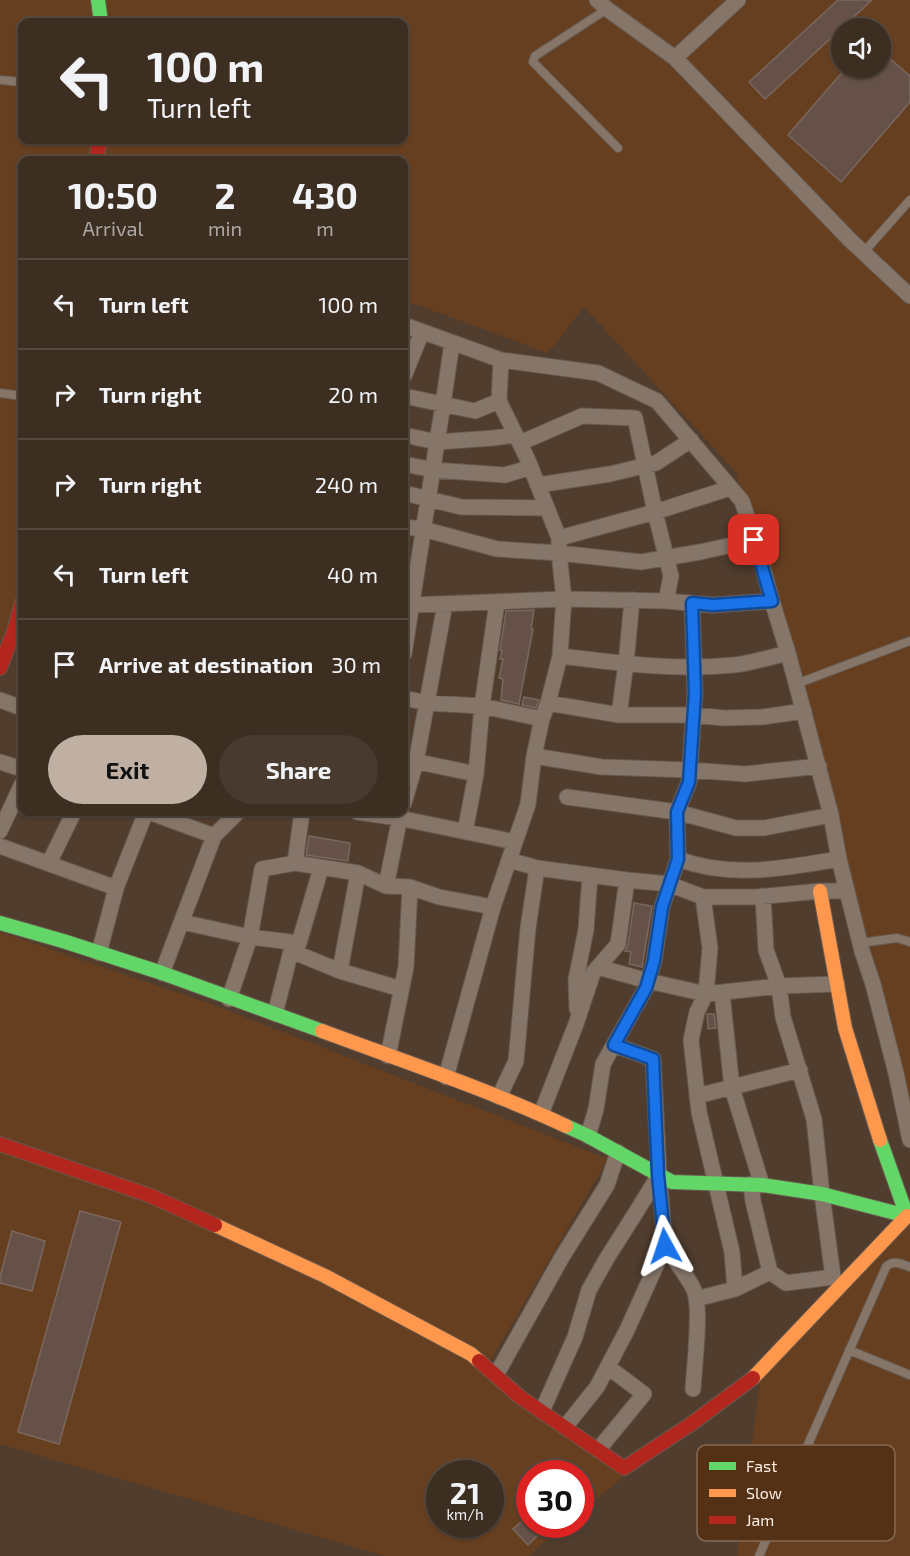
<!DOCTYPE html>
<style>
:root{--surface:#3d2e22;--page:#483a2f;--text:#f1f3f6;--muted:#ada8a5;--line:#564a40;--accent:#c0b0a4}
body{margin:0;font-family:"Exo 2",sans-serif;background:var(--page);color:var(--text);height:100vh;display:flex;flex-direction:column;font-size:22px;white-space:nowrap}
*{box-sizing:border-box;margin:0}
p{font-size:20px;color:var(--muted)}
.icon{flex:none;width:33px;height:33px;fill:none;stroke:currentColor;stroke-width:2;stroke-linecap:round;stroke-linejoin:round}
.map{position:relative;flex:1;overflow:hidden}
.panel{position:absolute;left:18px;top:156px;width:390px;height:660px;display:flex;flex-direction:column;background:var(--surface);border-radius:12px;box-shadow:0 2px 4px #0004,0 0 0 2px var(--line)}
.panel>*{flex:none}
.guide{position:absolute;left:18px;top:18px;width:390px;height:126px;border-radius:12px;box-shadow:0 2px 4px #0004,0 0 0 2px var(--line);background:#3d2e22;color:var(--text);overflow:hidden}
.fabs{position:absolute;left:831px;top:18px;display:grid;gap:12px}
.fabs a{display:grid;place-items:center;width:60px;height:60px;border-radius:50%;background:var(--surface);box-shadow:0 2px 4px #0004,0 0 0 2px var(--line);font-size:30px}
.speed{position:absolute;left:426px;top:1460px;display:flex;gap:12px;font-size:30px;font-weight:700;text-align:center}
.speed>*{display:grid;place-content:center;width:78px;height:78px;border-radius:50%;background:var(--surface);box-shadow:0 2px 4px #0004,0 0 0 2px var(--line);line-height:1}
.speed small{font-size:15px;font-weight:400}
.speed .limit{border:9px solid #d22;background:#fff;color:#111}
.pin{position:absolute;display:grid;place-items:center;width:51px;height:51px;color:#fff;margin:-26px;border-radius:12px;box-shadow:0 3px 9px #0006}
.me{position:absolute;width:66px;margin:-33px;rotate:355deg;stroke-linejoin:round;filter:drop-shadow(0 0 4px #0008)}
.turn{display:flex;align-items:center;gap:21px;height:126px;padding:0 30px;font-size:27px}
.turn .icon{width:78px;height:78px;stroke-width:2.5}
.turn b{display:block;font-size:42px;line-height:51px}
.eta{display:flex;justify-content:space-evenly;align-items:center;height:102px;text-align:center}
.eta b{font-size:36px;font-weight:700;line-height:42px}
.cta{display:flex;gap:12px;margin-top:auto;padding:12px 30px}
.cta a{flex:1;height:69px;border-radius:36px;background:var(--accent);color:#111;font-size:24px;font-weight:700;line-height:69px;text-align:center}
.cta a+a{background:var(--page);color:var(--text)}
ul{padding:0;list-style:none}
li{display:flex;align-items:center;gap:18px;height:90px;padding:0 30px;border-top:2px solid var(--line)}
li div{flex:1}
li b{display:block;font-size:22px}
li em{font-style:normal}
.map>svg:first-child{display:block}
.built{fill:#663f20;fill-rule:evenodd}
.building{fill:#655147;stroke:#7a675e;stroke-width:1.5}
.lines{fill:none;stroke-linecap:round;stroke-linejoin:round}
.lane-casing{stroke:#68594d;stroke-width:10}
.street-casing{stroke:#68594d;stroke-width:17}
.fast-casing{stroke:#68594d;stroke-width:16}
.slow-casing{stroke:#68594d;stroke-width:16}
.jam-casing{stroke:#68594d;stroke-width:16}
.lane{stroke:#86766a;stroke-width:8}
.street{stroke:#86766a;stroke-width:15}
.fast{stroke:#63d668;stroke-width:14}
.slow{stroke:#ff974d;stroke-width:14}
.jam{stroke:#b3261e;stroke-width:14}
.route-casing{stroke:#114b97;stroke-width:15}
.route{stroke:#1a73e8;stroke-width:10}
.key{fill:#543115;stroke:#866a53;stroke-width:1.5}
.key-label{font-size:16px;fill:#fceee4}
</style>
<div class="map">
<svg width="910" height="1556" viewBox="0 0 910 1556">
<rect width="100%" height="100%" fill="#513d2e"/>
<!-- built -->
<path class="built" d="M 0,0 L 910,0 L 910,1109 L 772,579 L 735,471 L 584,307 L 548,353 L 404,300 L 404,160 L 22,160 L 22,584 L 0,644 ZM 22,22 L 404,22 L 404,140 L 22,140 ZM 842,28 L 880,28 L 880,68 L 842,68 Z
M 0,932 L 211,1004 L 608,1159 L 488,1365 L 623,1477 L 581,1512 L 580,1473 L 530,1473 L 530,1524 L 566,1524 L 528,1556 L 385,1556 L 0,1444 ZM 440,1473 L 490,1473 L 490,1524 L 440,1524 Z
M 910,1215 L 910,1556 L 737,1556 L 760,1381 Z"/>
<!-- building -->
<path class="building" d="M 838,0 L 872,0 L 765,99 L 749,82 Z
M 880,50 L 910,76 L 910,102 L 841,182 L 788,135 L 846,68 L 880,68 Z
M 534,610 L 531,629 L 533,629 L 519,704 L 501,700 L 503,679 L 499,678 L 503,659 L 500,659 L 502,651 L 500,650 L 506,611 Z
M 524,697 L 539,700 L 536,708 L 522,705 Z
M 309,836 L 350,843 L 348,861 L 306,855 Z
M 634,903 L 652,906 L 642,967 L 629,964 L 631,952 L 625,951 L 628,945 Z
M 707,1014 L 714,1014 L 716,1028 L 708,1029 Z
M 80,1211 L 121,1222 L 59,1444 L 18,1432 Z
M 12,1231 L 45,1241 L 32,1291 L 0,1283 L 0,1277 Z
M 530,1514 L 530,1524 L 549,1524 L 528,1545 L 513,1529 Z"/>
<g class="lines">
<!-- lane casing -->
<g class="lane-casing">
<path id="lane" d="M 607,9 L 535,56 L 533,62 L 618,148
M 0,80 L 22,82
M 863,253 L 910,200
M 0,393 L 22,396
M 796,684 L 910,641
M 860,943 L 897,938 L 910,942
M 849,1350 L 910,1375
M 759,1556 L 886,1267 C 893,1259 901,1264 910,1267"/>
</g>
<!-- street casing -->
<g class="street-casing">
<path id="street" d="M 597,0 L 607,9 L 675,58 L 738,0
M 675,58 L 850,240 L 910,296
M 404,325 L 501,360 L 499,401 L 527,458 L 559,538 L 559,553 L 564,599 L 562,626 L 560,656 L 548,703 L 542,719 L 534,756 L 528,804 L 493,907 L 446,1077
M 501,360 L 598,373 L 657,401 L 742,501 L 761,561 L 772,601 L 713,605 L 666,601
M 404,376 L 422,332
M 404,396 L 475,411 L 499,401
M 404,435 L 437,442 L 493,438 L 516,435
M 404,464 L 433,470 L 505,475 L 531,467
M 538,485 L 610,474 L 656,463 L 691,440
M 404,493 L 461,507 L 547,508
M 404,527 L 423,529 L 497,549 L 559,553 L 641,562 L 700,552 L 755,540
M 559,538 L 655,512 L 730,488
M 772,601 L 788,653 L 831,815 L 839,859 L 862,951 L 873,984 L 896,1073 L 910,1140
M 404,604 L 412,605 L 564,599 L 666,601 L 671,576 L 655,512 L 635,418 L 582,416 L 520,443
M 404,654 L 443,404 L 452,343
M 560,656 C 618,663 675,671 734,665 C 752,663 771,657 788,653
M 404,698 L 427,703 L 482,706 L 542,719
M 0,700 L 22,708
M 548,703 L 619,715 L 693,715 L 724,718 L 762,717 L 804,711
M 619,715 L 626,663 L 632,600
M 534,756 L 602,767 L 690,770 L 745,774 L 819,766
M 404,759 L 476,774
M 0,762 L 22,769
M 567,797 L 677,812 L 736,828 L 764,828 L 831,815
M 404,803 L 416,762 L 445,604
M 149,812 L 214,836
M 357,812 L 399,818 L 515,842
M 0,831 L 22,784
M 465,832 L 476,774 L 482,706 L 497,602
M 0,846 L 116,888
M 678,859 C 732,879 784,868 839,859
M 509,860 L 537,868 L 627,880 L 669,884 L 703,897 L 756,897 L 820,891 L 846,891
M 49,863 L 74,812
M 295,863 L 302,812
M 386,886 L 401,812
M 410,887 L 439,897 L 493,907
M 703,897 L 710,948 L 706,994 L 697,1012 L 691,1040 L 699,1112 L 732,1252 L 735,1289
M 182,922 L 250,937 L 299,943
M 291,951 L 340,971 L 401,989
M 99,953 L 116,888 L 146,812
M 598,967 L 648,981 L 706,994 L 779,986 L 837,984
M 340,971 L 358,873
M 162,973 L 214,836 L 238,812
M 722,993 L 732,1088 L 762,1185
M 229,999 L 250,937 L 262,869 L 295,863 L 358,873 L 386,886 L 410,887 L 406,967 L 388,1056
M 577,1009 L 576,979 L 586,930 L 590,875
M 275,1014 L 291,951 L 299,943 L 321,868
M 697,1096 L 800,1070
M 499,1097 L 516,1061 L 528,928 L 537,868
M 541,1114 L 576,1024 L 593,973 L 618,944 L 627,880
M 588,1136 L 596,1109 L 603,1064 L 646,988 L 654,961 L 662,907 L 678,859 L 677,812 L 689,782 L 695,693 L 692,603
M 751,1184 L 753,1201 L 770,1272
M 665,1246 C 674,1260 687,1275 694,1290 C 702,1307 694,1368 693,1389
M 696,1299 L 735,1289 L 770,1272 L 786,1283 L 833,1277 L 822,1194 L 814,1119 L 783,1017 L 779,986 L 766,950 L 763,896
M 496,1375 L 562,1257 L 607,1185 L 618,1152
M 542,1411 L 575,1337 L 589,1290 L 607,1258 L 635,1214 L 659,1175
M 565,1427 L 597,1387 L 627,1330 L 665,1246 L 659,1175 L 653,1059 L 614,1045
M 598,1450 L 644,1394 L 608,1367"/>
</g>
<!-- fast casing -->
<g class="fast-casing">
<path id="fast" d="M 98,0 L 101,22
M 0,923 L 63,941 L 162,973 L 322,1031
M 566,1126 L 588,1136 L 672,1182 L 762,1185 L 822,1194 L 907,1216 L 880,1140"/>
</g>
<!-- slow casing -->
<g class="slow-casing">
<path id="slow" d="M 820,891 L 845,1028 L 880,1140
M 322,1031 C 403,1061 487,1089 566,1126
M 215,1225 L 325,1276 L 471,1354 L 479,1361
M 753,1378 L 907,1216"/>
</g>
<!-- jam casing -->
<g class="jam-casing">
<path id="jam" d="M 97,160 L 99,140
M 0,668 L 15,628 L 22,603
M 0,1144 L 151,1196 L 215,1225
M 479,1361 L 520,1397 L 624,1468 L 691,1424 L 753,1378"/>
</g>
<!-- lane -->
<use href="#lane" class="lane"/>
<!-- street -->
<use href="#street" class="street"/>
<!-- fast -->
<use href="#fast" class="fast"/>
<!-- slow -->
<use href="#slow" class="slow"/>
<!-- jam -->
<use href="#jam" class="jam"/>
</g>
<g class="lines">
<!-- route casing -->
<g class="route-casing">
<path id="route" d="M 665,1246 L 658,1175 L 653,1059 L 614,1045 L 646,988 L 654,961 L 662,907 L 678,859 L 677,812 L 689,782 L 695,693 L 692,603 L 713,605 L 772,601 L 754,540"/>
</g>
<!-- route -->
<use href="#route" class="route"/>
</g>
<!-- legend -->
<rect x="697" y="1445" width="198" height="96" rx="9" class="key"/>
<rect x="709" y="1462" width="27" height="8" fill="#63d668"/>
<rect x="709" y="1489" width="27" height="8" fill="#ff974d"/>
<rect x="709" y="1516" width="27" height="8" fill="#b3261e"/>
<g class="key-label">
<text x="746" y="1472">Fast</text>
<text x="746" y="1499">Slow</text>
<text x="746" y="1526">Jam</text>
</g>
</svg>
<div class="fabs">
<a><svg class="icon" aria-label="sound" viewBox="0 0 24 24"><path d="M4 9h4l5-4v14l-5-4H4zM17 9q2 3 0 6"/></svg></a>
</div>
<div class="speed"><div>21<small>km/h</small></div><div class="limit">30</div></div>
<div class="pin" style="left:754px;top:540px;background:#d93025"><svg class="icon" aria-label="arrive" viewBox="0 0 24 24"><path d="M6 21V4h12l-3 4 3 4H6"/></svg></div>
<svg class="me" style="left:665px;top:1246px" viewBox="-20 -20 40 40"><path d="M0-17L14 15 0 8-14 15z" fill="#1a73e8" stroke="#fff" stroke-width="4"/></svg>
<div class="guide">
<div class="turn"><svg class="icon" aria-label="left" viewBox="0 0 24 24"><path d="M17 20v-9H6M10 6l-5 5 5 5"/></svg><div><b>100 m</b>Turn left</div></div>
</div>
<section class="panel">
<div class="eta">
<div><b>10:50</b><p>Arrival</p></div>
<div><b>2</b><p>min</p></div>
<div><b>430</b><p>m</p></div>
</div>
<ul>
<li><svg class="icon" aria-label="left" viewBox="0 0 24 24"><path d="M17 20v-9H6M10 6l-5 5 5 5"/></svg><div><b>Turn left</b></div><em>100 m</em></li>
<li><svg class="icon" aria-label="right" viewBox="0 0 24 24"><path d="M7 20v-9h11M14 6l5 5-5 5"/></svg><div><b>Turn right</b></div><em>20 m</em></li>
<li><svg class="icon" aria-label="right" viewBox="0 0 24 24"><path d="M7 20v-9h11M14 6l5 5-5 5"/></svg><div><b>Turn right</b></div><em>240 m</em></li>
<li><svg class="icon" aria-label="left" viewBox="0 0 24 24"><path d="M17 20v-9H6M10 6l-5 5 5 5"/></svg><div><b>Turn left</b></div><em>40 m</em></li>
<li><svg class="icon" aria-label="arrive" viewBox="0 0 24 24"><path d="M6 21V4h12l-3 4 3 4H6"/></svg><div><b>Arrive at destination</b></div><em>30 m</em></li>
</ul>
<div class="cta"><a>Exit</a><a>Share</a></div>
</section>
</div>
